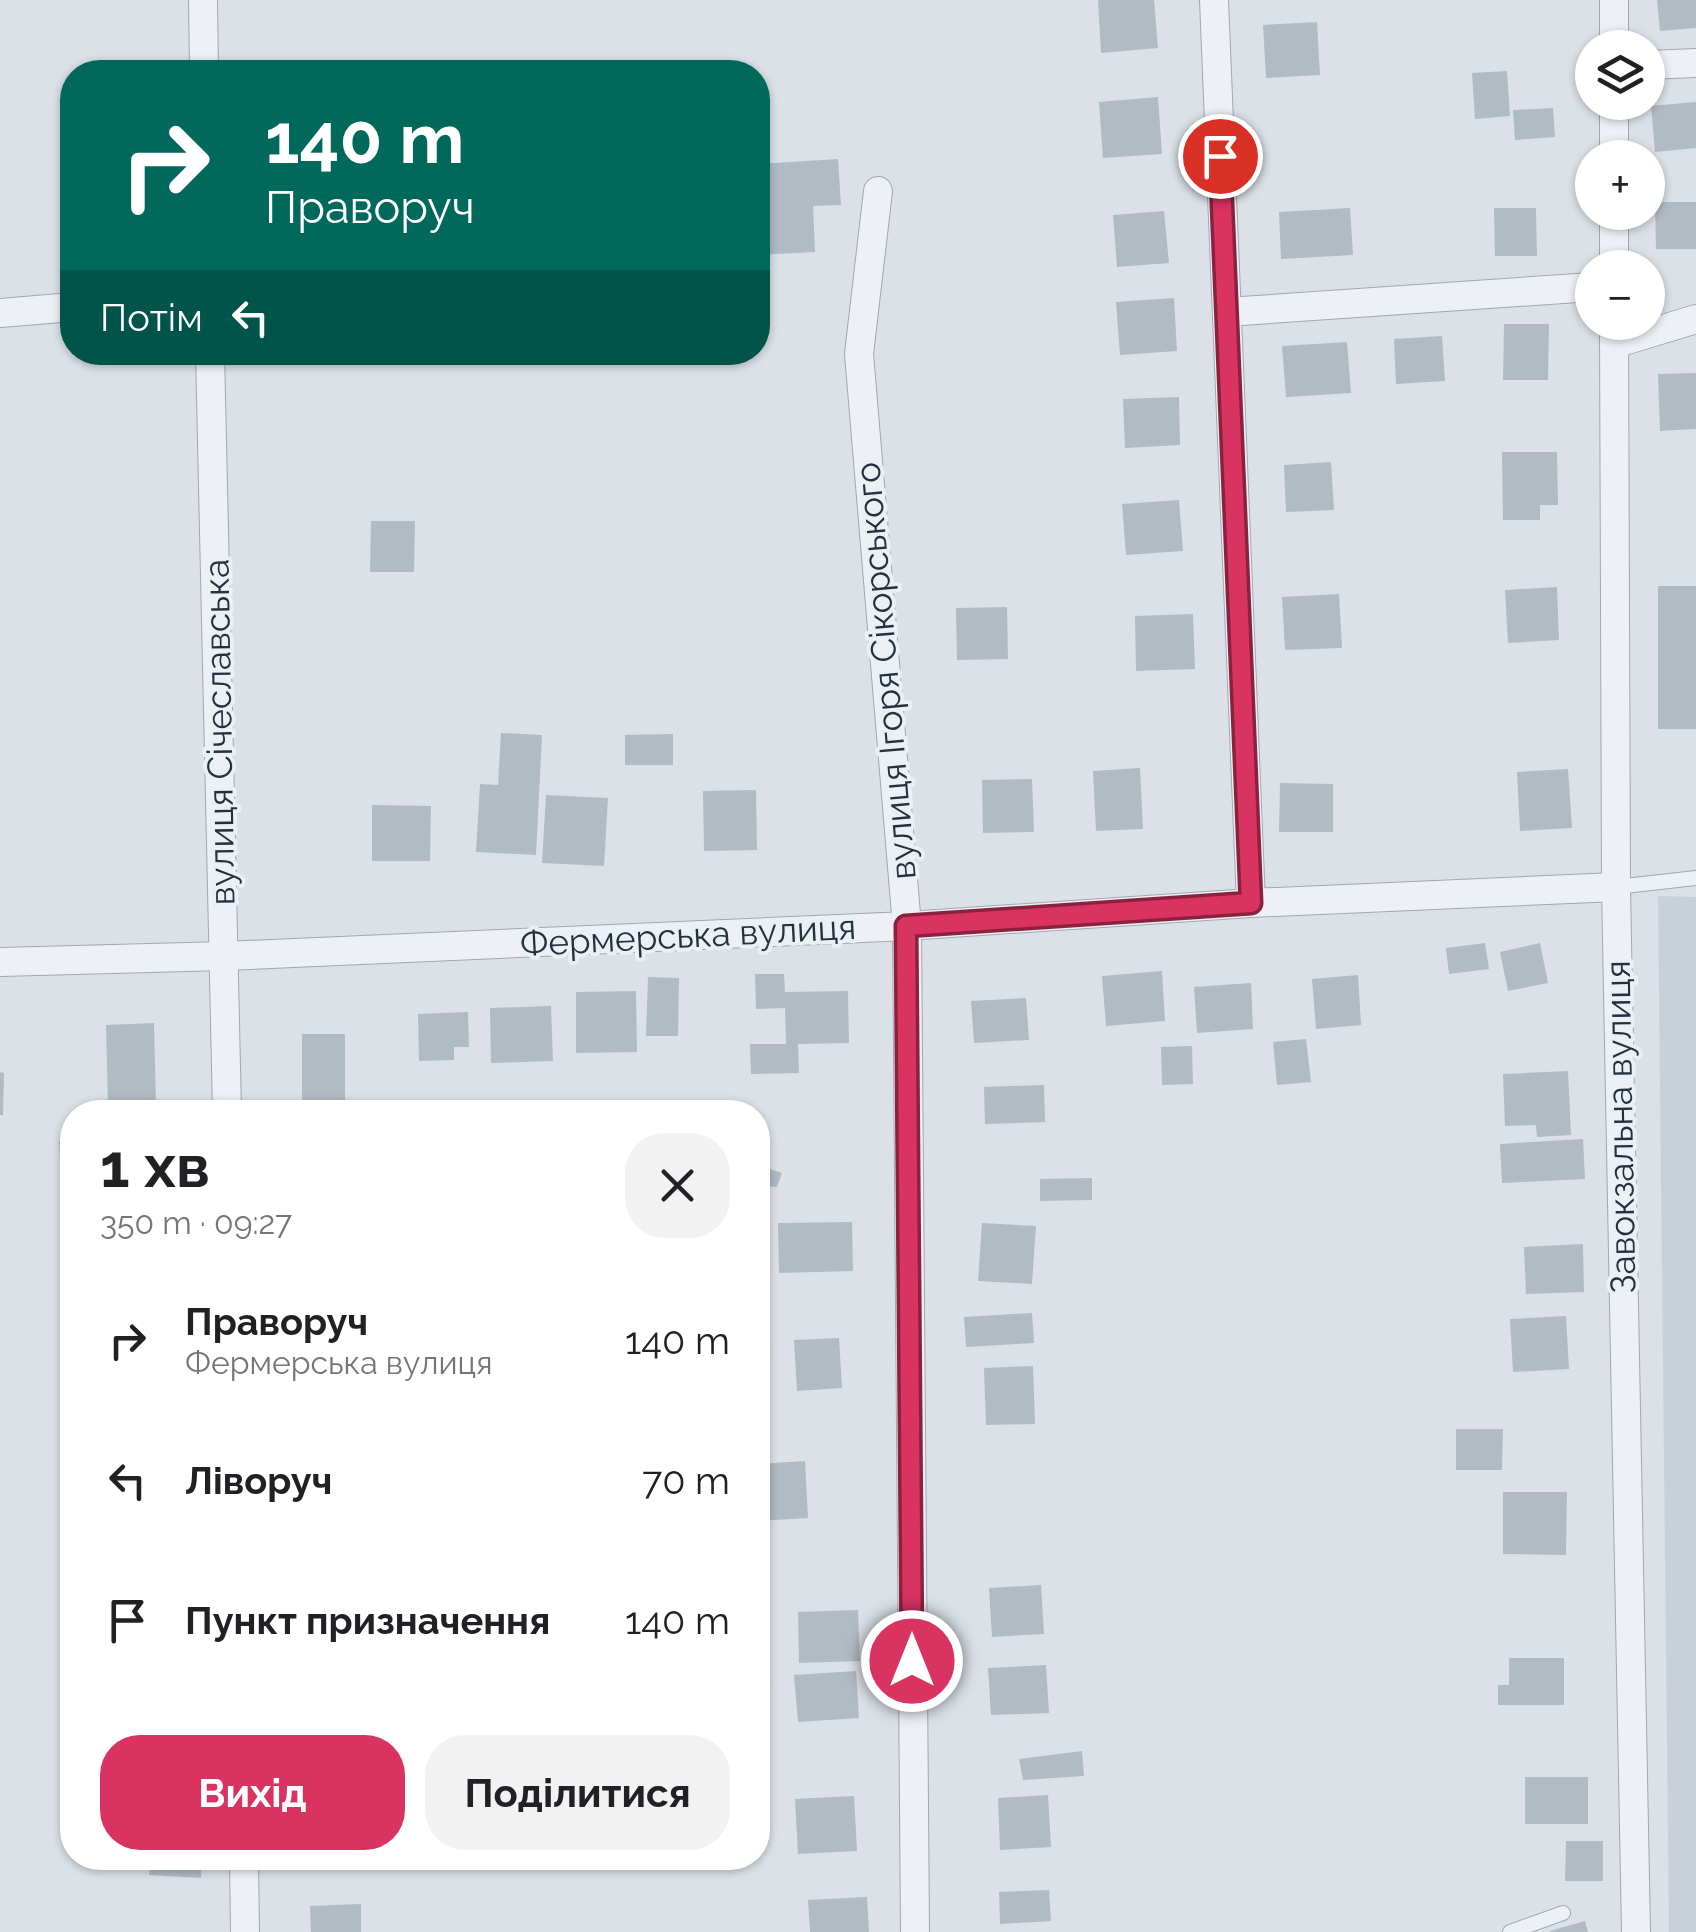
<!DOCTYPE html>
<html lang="uk">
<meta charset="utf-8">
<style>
:root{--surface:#fff;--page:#f2f2f2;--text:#202124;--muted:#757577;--accent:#d83361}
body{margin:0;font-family:Raleway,sans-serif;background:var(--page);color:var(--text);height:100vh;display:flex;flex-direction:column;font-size:38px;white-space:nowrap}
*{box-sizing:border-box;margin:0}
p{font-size:32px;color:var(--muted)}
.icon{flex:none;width:55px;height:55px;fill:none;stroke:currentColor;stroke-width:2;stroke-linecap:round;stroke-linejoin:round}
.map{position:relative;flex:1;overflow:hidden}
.details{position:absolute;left:60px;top:1100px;width:710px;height:770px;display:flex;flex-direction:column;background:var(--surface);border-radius:40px;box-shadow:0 2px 8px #0004}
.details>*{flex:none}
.top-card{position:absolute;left:60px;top:60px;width:710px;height:305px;border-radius:40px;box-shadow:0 2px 8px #0004;background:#00695c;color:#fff;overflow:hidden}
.controls{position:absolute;left:1575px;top:30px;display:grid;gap:20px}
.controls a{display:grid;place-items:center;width:90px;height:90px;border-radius:50%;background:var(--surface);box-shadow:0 2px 8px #0004;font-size:50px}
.pin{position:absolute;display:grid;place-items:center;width:85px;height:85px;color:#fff;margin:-42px;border:5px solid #fff;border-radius:50%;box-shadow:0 2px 10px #0007}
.me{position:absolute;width:110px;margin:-55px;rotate:0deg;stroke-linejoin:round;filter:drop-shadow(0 0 8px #0008)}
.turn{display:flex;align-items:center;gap:35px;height:210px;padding:0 40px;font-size:45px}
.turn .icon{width:130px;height:130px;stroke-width:2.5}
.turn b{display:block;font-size:70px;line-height:85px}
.then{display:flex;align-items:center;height:95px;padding:0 40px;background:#0003;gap:20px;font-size:38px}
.round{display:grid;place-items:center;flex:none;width:105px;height:105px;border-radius:40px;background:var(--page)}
.overview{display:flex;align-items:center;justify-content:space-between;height:170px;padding:0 40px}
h1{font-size:60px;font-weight:700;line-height:75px}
.button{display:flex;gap:20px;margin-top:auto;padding:20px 40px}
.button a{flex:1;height:115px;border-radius:40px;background:var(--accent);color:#fff;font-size:40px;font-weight:700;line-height:115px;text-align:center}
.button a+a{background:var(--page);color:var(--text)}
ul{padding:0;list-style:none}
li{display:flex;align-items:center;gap:30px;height:140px;padding:0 40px}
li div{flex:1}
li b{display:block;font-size:38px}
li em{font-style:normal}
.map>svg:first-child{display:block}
.built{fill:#c8d0d9}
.building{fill:#b1bbc4}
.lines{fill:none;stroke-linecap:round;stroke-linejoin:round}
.lane-casing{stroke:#a0a8b1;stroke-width:16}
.street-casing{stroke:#a0a8b1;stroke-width:30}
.lane{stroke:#edf1f5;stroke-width:14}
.street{stroke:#edf1f5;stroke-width:28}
.route-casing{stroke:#8c213f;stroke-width:25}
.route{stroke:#d83361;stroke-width:18}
.labels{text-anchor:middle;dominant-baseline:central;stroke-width:8;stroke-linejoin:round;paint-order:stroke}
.street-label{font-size:35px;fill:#24303d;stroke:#eaf0f4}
</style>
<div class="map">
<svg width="1696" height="1932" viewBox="0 0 1696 1932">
<rect width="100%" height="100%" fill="#dbe1e7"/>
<!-- built -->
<path class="built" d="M 1658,896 L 1696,897 L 1696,1932 L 1669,1932 Z"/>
<!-- building -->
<path class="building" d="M 1098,0 L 1154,0 L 1158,48 L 1101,53 Z
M 1657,0 L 1696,0 L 1696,28 L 1660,31 Z
M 1317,22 L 1320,75 L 1266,78 L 1263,25 Z
M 1507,71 L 1510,116 L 1475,119 L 1472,73 Z
M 1158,97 L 1162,154 L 1103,158 L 1099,102 Z
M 1696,102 L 1696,148 L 1655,152 L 1651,106 Z
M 1553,108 L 1555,137 L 1515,140 L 1513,110 Z
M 838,159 L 841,205 L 813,206 L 815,252 L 758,255 L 758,164 Z
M 1655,202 L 1696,202 L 1696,249 L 1656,249 Z
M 1350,208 L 1353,255 L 1281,259 L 1279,212 Z
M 1494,208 L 1536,208 L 1537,256 L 1495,256 Z
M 1164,211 L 1169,263 L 1117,267 L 1113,215 Z
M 1174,298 L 1177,351 L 1120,355 L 1116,302 Z
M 1504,324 L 1549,324 L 1548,380 L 1503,380 Z
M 1442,336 L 1445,381 L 1396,384 L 1394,339 Z
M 1347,342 L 1351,393 L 1286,397 L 1282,346 Z
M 1696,373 L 1696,429 L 1660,431 L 1658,374 Z
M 1179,397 L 1180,445 L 1125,448 L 1123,399 Z
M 1502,452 L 1557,452 L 1558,505 L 1540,505 L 1540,520 L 1503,520 Z
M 1331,462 L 1334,510 L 1286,512 L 1284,465 Z
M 1179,500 L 1183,551 L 1126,555 L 1122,504 Z
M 371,521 L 415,521 L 414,572 L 370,572 Z
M 1658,586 L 1696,586 L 1696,729 L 1658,729 Z
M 1557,587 L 1559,640 L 1508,643 L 1505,590 Z
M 1339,594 L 1342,648 L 1285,650 L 1282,597 Z
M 1007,607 L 1008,659 L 957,660 L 956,608 Z
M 1193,614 L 1195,669 L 1136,671 L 1135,616 Z
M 501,733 L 542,735 L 536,855 L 476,852 L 480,784 L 498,785 Z
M 673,734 L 673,765 L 625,765 L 625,735 Z
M 1140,768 L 1143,829 L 1096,831 L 1093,771 Z
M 1568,769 L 1572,828 L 1520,831 L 1517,772 Z
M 1032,779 L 1034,832 L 983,833 L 982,780 Z
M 1280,783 L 1333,784 L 1333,832 L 1279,832 Z
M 756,790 L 757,850 L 704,851 L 703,791 Z
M 546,795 L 608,798 L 604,866 L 542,863 Z
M 372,805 L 431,806 L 430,861 L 372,861 Z
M 1485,943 L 1489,969 L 1449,974 L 1446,948 Z
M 1540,943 L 1548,983 L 1508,991 L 1500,952 Z
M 1162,971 L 1165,1021 L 1106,1026 L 1102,976 Z
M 755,974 L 784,974 L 785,992 L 848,991 L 849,1043 L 798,1044 L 799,1073 L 751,1074 L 750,1044 L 786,1044 L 785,1008 L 756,1009 Z
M 1358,975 L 1361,1025 L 1316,1029 L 1312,979 Z
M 648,977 L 679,978 L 678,1036 L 646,1036 Z
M 1251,983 L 1253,1029 L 1197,1033 L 1194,987 Z
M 636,991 L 637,1052 L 576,1053 L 576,992 Z
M 1026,998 L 1029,1040 L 974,1043 L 971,1001 Z
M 551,1006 L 553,1061 L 491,1063 L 490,1008 Z
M 468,1012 L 469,1047 L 454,1047 L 454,1060 L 419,1061 L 418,1014 Z
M 154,1023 L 156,1106 L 108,1107 L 106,1025 Z
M 302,1034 L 345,1034 L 345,1112 L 302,1112 Z
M 1306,1039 L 1311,1082 L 1277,1085 L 1273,1042 Z
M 1192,1046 L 1193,1084 L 1162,1085 L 1161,1047 Z
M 1568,1071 L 1571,1135 L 1537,1137 L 1536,1125 L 1505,1126 L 1503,1074 Z
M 0,1072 L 4,1073 L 3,1115 L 0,1115 Z
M 1044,1085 L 1045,1122 L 985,1124 L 984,1087 Z
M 758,1122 L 763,1122 L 764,1167 L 782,1173 L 777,1187 L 758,1185 Z
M 1583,1139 L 1585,1179 L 1502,1183 L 1500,1144 Z
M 72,1140 L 72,1191 L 62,1191 L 59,1141 Z
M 1092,1178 L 1092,1200 L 1040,1201 L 1040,1179 Z
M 852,1222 L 853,1271 L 779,1273 L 778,1223 Z
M 982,1223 L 1036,1226 L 1032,1284 L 978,1281 Z
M 1583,1244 L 1584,1292 L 1526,1294 L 1524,1247 Z
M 1032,1313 L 1034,1343 L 966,1347 L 964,1317 Z
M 1566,1316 L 1569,1369 L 1513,1372 L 1510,1319 Z
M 839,1338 L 842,1388 L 797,1391 L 794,1340 Z
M 1033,1366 L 1035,1424 L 986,1425 L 984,1368 Z
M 1456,1429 L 1503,1429 L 1502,1470 L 1456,1470 Z
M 805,1461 L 808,1518 L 758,1521 L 758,1464 Z
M 1503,1492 L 1567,1492 L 1566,1555 L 1503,1554 Z
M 1041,1585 L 1044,1634 L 992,1637 L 989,1588 Z
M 858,1610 L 860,1661 L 799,1663 L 798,1612 Z
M 1509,1658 L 1564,1658 L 1564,1705 L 1498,1705 L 1498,1685 L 1509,1685 Z
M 1046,1665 L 1049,1713 L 991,1715 L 988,1668 Z
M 856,1671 L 859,1718 L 798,1722 L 794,1675 Z
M 1082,1751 L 1084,1776 L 1023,1780 L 1019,1759 Z
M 1525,1777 L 1588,1777 L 1588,1824 L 1525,1824 Z
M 1048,1795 L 1051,1847 L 1000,1850 L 998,1798 Z
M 854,1796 L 857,1851 L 798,1854 L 795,1799 Z
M 1566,1841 L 1603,1841 L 1603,1881 L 1565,1881 Z
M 150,1858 L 202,1858 L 201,1878 L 149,1875 Z
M 1049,1890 L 1051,1921 L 1000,1924 L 999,1892 Z
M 867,1897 L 869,1932 L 810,1932 L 808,1900 Z
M 361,1904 L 361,1932 L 311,1932 L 310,1906 Z
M 1585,1921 L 1588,1932 L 1550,1932 L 1550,1931 Z"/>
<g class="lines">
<!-- lane casing -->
<g class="lane-casing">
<path id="lane" d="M 1616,887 L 1696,878
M 1510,1932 L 1563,1913"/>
</g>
<!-- street casing -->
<g class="street-casing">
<path id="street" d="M 203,0 L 204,72
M 1214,0 L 1251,903
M 1614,0 L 1614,48
M 1648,65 L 1696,63
M 1614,158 L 1614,102
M 878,191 L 859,354 L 907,926 L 915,1932
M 1614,268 L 1614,212
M 1227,312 L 1592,287
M 0,313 L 72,307
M 1614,322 L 1616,887 L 1636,1932
M 1614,344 L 1696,319
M 210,352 L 227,1112
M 0,962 L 225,956 L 907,926 L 1251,903 L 1616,887
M 244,1858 L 245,1932"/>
</g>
<!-- lane -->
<use href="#lane" class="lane"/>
<!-- street -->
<use href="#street" class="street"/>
</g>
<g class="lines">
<!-- route casing -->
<g class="route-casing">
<path id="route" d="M 912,1661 L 906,926 L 1251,903 L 1220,156"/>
</g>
<!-- route -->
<use href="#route" class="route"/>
</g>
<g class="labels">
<!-- street labels -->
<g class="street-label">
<text transform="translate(885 671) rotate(-95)">вулиця Ігоря Сікорського</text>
<text transform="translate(219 732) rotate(-91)">вулиця Січеславська</text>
<text transform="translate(688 935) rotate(-3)">Фермерська вулиця</text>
<text transform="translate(1620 1127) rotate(-91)">Завокзальна вулиця</text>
</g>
</g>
</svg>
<div class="controls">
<a><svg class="icon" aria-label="layers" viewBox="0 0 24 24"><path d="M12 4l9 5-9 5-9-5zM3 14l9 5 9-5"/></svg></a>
<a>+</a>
<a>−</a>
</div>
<div class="pin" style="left:1220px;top:156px;background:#d93025"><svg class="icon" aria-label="arrive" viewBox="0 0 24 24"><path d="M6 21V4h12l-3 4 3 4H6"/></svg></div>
<svg class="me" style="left:912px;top:1661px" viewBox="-20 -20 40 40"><circle r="17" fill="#d83361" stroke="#fff" stroke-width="3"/><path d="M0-11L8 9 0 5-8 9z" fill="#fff"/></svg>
<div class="top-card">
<div class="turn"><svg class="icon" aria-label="right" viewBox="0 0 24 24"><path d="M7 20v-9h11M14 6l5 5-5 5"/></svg><div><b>140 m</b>Праворуч</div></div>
<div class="then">Потім<svg class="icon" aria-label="left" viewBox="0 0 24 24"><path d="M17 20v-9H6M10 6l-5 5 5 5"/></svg></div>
</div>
<section class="details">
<div class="overview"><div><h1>1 хв</h1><p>350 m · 09:27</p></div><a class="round"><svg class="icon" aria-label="close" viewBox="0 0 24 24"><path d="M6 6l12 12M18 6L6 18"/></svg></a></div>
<ul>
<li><svg class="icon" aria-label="right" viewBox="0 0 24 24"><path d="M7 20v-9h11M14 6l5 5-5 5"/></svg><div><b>Праворуч</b><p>Фермерська вулиця</p></div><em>140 m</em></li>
<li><svg class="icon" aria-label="left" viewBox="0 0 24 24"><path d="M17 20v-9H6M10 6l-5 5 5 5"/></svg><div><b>Ліворуч</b></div><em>70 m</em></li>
<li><svg class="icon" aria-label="arrive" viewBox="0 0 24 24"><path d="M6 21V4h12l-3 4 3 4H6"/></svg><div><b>Пункт призначення</b></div><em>140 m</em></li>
</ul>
<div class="button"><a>Вихід</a><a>Поділитися</a></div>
</section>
</div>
